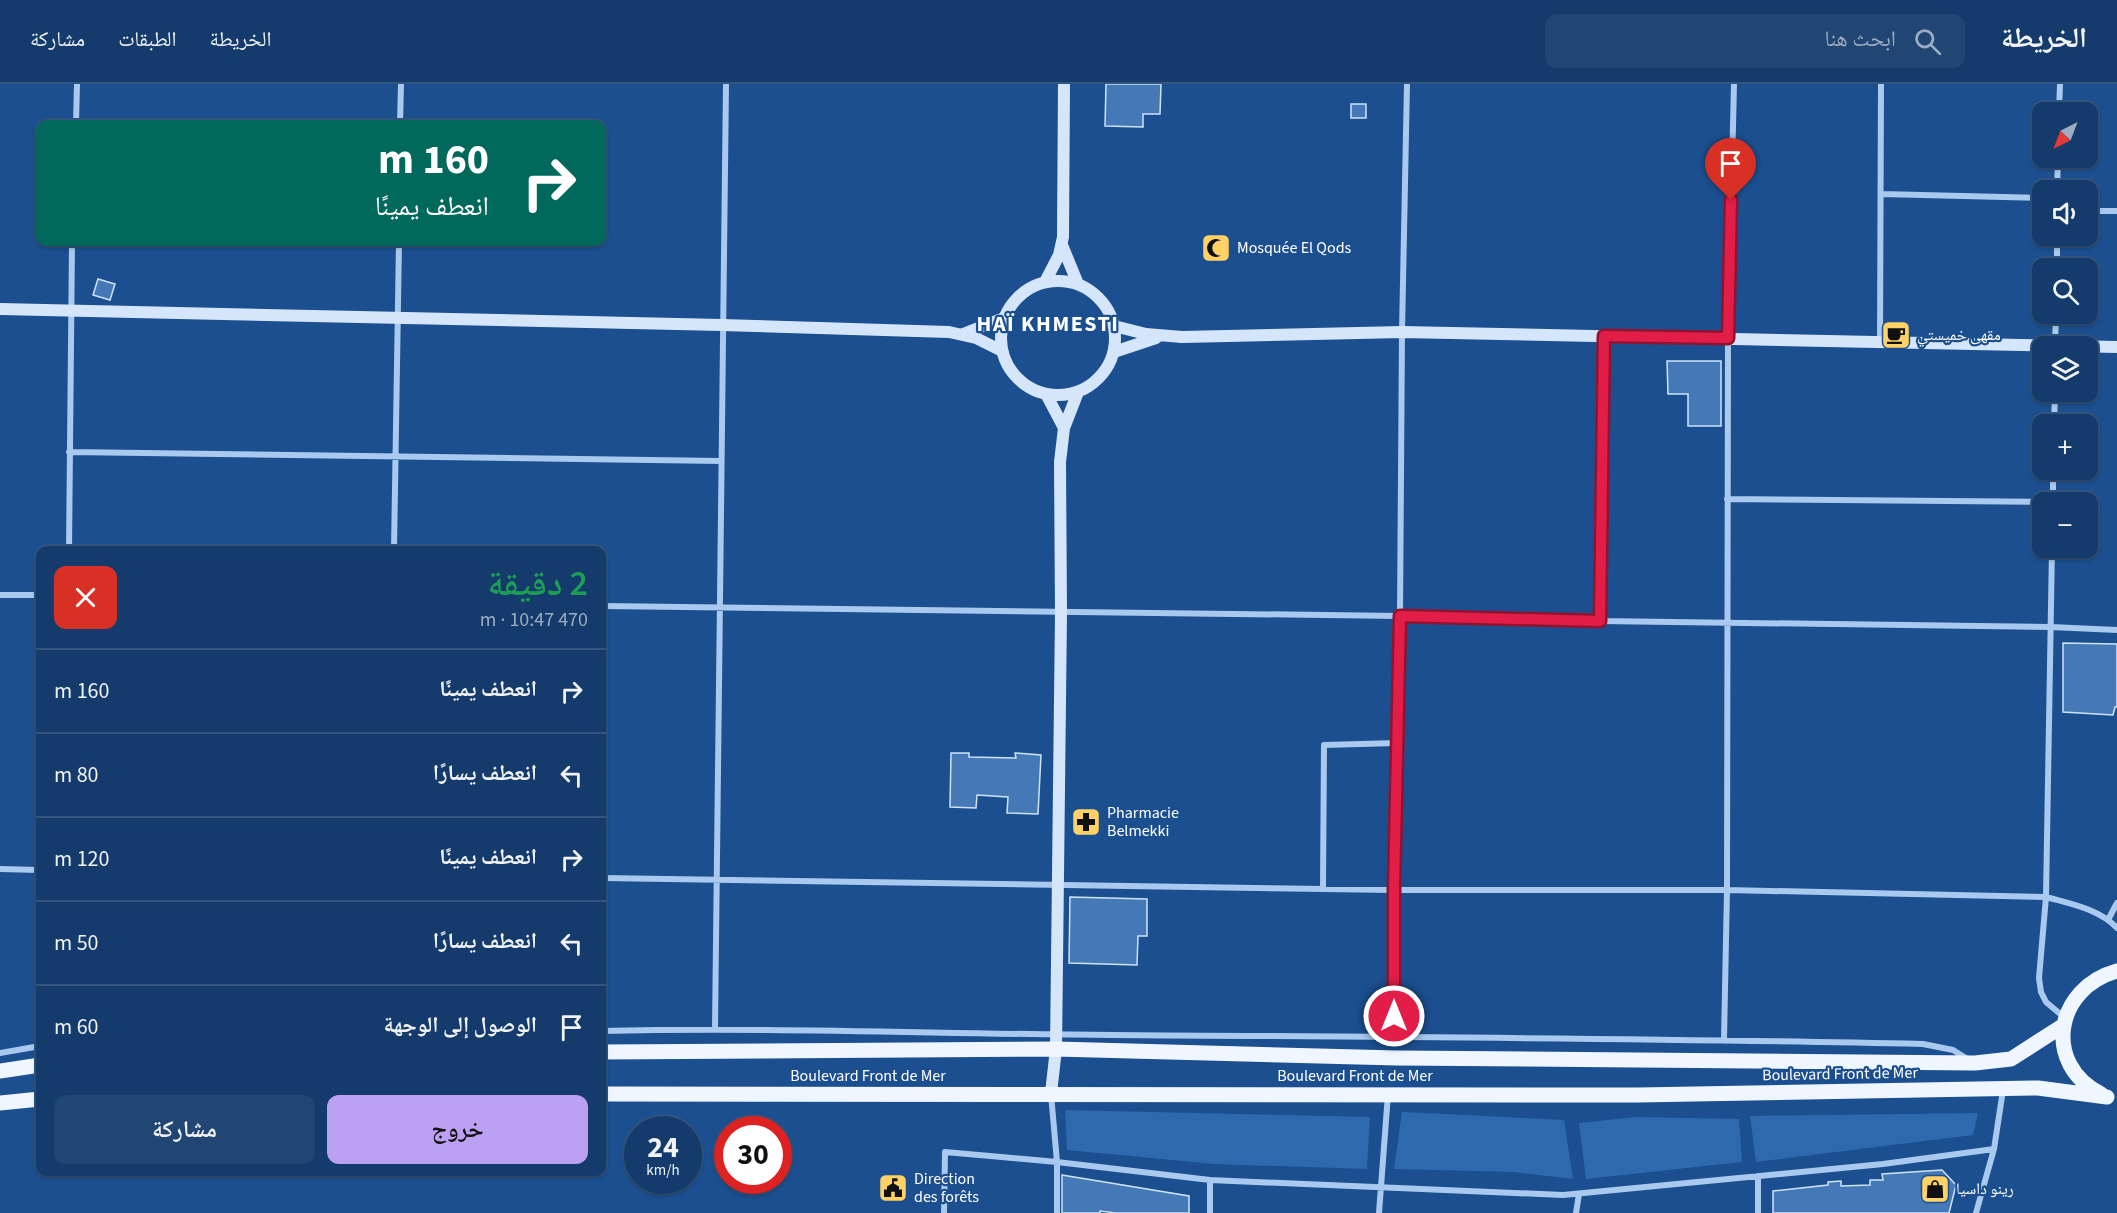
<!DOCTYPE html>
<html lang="ar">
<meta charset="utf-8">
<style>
:root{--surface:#143b6b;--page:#214673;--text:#f1f3f6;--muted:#9dadc1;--line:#33557e;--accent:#bca0f2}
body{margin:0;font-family:"Source Sans 3","Noto Naskh Arabic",sans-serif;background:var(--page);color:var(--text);direction:rtl;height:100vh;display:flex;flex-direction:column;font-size:22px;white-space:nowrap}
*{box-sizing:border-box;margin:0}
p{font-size:20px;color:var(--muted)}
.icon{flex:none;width:33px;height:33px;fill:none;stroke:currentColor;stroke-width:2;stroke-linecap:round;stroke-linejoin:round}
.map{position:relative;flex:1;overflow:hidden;direction:ltr}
.details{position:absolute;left:36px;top:462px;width:570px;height:630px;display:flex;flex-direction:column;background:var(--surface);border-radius:12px;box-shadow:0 2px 4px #0004,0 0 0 2px var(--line);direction:rtl}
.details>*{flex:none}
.banner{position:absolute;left:36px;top:36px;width:570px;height:126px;border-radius:12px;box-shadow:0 2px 4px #0004,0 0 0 2px var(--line);direction:rtl;background:#00695c;color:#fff;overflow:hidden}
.needle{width:39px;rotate:222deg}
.fabs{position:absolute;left:2032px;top:18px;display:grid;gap:12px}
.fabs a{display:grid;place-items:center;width:66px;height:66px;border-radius:12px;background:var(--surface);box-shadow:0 2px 4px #0004,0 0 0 2px var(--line);font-size:30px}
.speed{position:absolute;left:624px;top:1032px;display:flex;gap:12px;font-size:30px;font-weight:700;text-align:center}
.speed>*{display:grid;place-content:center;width:78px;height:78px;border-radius:50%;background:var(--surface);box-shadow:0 2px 4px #0004,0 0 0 2px var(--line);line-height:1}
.speed small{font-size:15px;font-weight:400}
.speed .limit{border:9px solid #d22;background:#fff;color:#111}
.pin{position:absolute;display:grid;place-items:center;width:51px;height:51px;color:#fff;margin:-62px -26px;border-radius:50% 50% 50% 0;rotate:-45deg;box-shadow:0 0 6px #0007}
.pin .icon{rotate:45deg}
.me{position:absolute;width:66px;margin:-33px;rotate:0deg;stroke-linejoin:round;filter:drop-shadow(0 0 4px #0008)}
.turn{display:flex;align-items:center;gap:21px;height:126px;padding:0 18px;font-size:27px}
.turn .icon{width:78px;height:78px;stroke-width:2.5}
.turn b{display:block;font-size:42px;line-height:51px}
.round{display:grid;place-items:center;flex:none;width:63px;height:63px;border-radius:12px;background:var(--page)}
.summary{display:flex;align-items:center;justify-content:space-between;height:102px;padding:0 18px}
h1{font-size:36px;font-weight:600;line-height:45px;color:#1e9e55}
.button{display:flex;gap:12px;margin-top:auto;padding:12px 18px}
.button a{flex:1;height:69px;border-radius:12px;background:var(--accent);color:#111;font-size:24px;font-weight:600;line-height:69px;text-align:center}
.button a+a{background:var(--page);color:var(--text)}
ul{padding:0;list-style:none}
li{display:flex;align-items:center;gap:18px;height:84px;padding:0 18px;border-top:2px solid var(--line)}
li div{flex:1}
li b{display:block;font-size:22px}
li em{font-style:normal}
header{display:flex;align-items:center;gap:36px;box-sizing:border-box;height:84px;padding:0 30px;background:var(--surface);border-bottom:2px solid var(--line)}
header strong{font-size:28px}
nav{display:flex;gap:33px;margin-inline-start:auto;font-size:21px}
.search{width:420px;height:54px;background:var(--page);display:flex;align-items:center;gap:15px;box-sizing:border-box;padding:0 21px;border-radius:12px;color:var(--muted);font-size:22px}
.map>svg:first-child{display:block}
.green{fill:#2e69ad}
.building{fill:#4478b7;stroke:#cfe3fa;stroke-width:1.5}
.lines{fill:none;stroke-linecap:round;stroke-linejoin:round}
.street{stroke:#a9c9ee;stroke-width:6}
.secondary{stroke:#d6e6fa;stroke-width:12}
.primary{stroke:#f0f6ff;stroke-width:15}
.route-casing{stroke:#92132f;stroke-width:15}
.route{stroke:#e11d48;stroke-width:10}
.labels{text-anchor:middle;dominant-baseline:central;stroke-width:4.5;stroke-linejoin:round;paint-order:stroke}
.poi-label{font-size:16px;fill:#fff;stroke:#1b4f8f;text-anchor:start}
.street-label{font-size:16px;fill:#fff;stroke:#1b4f8f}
.district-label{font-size:22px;font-weight:bold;letter-spacing:1.5px;fill:#fff;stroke:#1b4f8f}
</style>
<header>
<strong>الخريطة</strong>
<div class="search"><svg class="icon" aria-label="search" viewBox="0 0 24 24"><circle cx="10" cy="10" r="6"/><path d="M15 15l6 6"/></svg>ابحث هنا</div>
<nav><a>الخريطة</a><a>الطبقات</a><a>مشاركة</a></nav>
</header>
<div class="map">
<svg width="2117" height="1129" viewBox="0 0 2117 1129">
<rect width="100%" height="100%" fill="#1b4f8f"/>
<!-- green -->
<path class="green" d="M 1065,1026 L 1370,1033 L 1367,1085 L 1214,1080 L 1067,1066 Z
M 1402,1028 L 1564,1036 L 1573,1095 L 1514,1088 L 1394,1085 Z
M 1978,1029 L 1973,1051 L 1756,1078 L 1750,1032 Z
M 1636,1033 L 1739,1035 L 1742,1078 L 1586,1095 L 1579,1039 Z"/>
<!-- building -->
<path class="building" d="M 1106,0 L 1161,0 L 1160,30 L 1143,30 L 1143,43 L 1105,42 Z
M 1351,20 L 1366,20 L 1366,34 L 1351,34 Z
M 98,195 L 115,200 L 110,216 L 93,211 Z
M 1667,277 L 1721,277 L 1721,342 L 1688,342 L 1688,310 L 1668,310 Z
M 2063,559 L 2117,560 L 2117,623 L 2115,623 L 2113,631 L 2063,628 Z
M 951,669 L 969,669 L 969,673 L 1016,674 L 1015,669 L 1041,671 L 1038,730 L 1007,729 L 1008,713 L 977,711 L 976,724 L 950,723 Z
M 1070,813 L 1147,815 L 1147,852 L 1138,852 L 1137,881 L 1069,879 Z
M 1942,1086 L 1956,1101 L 1949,1129 L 1773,1129 L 1773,1107 L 1828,1101 L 1828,1098 L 1841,1097 L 1841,1102 L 1870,1101 L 1870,1096 L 1883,1096 L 1882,1090 Z
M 1062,1091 L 1189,1112 L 1189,1129 L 1116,1129 L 1100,1127 L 1100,1129 L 1062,1129 Z"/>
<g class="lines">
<!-- street -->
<path class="street" d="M 2059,28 L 2060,0
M 76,40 L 77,0
M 400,40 L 401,0
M 2057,106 L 2058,74
M 1881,110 L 2043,114
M 2088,127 L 2117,127
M 2057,184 L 2057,152
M 1880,258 L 1881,0
M 2055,262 L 2056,230
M 2054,340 L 2055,308
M 69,368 L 721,377
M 1727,415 L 2053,418 L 2053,386
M 2052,464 L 2046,813 L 2039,894 L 2041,908 L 2046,918 L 2065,934
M 69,466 L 72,158
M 394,466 L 399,158
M 0,511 L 40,511
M 602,522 L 1400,532 L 1600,537 L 2051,543 L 2117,546
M 1600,537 L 1604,252
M 0,785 L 40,786
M 602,794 L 1393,806 L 1727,806 L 2046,813 C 2071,820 2099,825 2117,844
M 1323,805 L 1324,661 L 1397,659
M 2108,836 L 2117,819
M 715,944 L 726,0
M 602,947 C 772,943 942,950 1113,951 C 1383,953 1653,954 1923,960 L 1953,966 L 1969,976
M 1394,954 L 1393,806 L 1400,532 L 1402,248 L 1407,0
M 1724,955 L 1727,806 L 1728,254 L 1734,0
M 0,969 L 40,962
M 1051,1010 L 1057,1078 L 1057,1129
M 1210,1096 L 1210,1129
M 944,1129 L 945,1068 L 1057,1078 L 1210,1096 L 1563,1111 L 1883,1080 L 1994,1065 L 2003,1006
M 1379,1129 L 1388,1010
M 1576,1129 L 1579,1110
M 1758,1129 L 1758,1092
M 1976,1129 L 1994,1065"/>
<!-- secondary -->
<path class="secondary" d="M 1062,161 L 1078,200
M1001 254a57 57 0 1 1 114 0a57 57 0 1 1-114 0Z
M 1045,198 L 1059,171 L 1063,153 L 1064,0
M 0,225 L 722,241 L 949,248 L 976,254 L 1002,267
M 1114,242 L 1146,250 L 1182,253 L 1402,248 L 2117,263
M 963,250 L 1004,234
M 1114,268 L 1156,254
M 1046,310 L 1064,344
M 1051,1009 L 1056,965 L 1061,529 L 1060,378 L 1064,344 L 1078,308"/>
<!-- primary -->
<path class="primary" d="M 602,968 L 1056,965 L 1397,974 L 1975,979 L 2011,975 L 2064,941
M 0,987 L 40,981
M 602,1010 L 1638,1011 L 2038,1004 L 2107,1013
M 2101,1010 C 2042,980 2055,904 2117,887
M 0,1019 L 40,1015"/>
</g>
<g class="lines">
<!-- route casing -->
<g class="route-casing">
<path id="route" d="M 1394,932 L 1394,806 L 1400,532 L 1600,537 L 1604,252 L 1728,254 L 1731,116"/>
</g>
<!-- route -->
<use href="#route" class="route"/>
</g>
<!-- icons -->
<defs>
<g id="mosque-square" transform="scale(1.5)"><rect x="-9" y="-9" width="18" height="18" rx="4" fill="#ffd166" stroke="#1b4f8f"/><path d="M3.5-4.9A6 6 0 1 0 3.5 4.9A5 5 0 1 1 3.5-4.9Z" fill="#111"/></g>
<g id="cafe-square" transform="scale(1.5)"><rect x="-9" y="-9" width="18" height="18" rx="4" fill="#ffd166" stroke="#1b4f8f"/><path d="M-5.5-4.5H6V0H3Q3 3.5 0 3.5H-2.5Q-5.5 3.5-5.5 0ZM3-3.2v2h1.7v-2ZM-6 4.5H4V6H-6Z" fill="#111"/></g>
<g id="pharmacy-square" transform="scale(1.5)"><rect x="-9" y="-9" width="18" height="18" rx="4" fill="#ffd166" stroke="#1b4f8f"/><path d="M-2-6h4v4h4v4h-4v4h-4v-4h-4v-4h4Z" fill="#111"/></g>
<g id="civic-square" transform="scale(1.5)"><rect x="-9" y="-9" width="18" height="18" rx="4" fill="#ffd166" stroke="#1b4f8f"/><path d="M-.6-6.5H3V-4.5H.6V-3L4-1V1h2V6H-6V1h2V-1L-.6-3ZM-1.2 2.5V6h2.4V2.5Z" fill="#111"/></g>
<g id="shop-square" transform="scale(1.5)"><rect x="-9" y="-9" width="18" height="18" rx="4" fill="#ffd166" stroke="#1b4f8f"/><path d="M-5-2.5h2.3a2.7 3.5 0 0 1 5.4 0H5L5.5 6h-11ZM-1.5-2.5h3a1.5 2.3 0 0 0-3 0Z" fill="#111"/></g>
</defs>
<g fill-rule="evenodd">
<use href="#mosque-square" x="1216" y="164"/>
<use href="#cafe-square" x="1896" y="251"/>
<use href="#pharmacy-square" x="1086" y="738"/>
<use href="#civic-square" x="893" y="1104"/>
<use href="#shop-square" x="1935" y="1105"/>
</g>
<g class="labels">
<!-- poi labels -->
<g class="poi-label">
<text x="1237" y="164">Mosquée El Qods</text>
<text x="1917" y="251">مقهى خميستي</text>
<text x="1107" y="729">Pharmacie<tspan x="1107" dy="18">Belmekki</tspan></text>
<text x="914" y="1095">Direction<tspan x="914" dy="18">des forêts</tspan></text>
<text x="1956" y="1105">رينو داسيا</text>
</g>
<!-- street labels -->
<g class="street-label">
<text transform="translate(1840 990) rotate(-1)">Boulevard Front de Mer</text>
<text x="868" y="992">Boulevard Front de Mer</text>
<text x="1355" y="992">Boulevard Front de Mer</text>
</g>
<!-- district labels -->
<g class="district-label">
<text x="1048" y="240">HAÏ KHMESTI</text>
</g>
</g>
</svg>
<div class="fabs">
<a><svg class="needle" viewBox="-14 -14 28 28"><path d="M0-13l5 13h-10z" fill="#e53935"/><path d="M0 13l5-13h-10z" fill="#9dadc1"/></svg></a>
<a><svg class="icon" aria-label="sound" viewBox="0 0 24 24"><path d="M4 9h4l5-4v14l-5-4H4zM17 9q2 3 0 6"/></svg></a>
<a><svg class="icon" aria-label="search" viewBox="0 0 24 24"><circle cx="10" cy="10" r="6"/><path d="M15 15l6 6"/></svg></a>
<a><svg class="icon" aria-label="layers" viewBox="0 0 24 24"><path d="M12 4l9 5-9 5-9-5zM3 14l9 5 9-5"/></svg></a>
<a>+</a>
<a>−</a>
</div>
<div class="speed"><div>24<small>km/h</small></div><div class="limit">30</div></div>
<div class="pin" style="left:1731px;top:116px;background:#d93025"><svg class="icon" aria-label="arrive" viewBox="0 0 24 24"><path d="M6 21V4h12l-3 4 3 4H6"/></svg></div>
<svg class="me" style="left:1394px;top:932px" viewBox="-20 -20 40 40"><circle r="17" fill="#e11d48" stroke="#fff" stroke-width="3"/><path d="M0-11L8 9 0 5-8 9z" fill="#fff"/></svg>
<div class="banner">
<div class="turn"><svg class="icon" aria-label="right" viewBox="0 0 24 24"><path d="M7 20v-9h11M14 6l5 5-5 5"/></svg><div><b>160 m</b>انعطف يمينًا</div></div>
</div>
<section class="details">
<div class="summary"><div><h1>2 دقيقة</h1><p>470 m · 10:47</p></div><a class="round" style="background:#d93025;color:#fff"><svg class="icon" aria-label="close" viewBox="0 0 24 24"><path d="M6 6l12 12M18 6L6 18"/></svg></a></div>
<ul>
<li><svg class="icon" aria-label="right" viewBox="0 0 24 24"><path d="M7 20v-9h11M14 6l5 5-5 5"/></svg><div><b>انعطف يمينًا</b></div><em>160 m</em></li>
<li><svg class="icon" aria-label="left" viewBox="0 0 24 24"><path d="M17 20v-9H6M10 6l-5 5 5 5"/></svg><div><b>انعطف يسارًا</b></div><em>80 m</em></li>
<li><svg class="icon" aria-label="right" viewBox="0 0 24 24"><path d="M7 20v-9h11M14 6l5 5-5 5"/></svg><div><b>انعطف يمينًا</b></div><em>120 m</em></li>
<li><svg class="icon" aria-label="left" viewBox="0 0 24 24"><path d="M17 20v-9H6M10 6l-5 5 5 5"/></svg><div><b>انعطف يسارًا</b></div><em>50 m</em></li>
<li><svg class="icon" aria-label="arrive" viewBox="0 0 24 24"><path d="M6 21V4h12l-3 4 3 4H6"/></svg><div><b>الوصول إلى الوجهة</b></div><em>60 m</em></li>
</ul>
<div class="button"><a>خروج</a><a>مشاركة</a></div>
</section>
</div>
